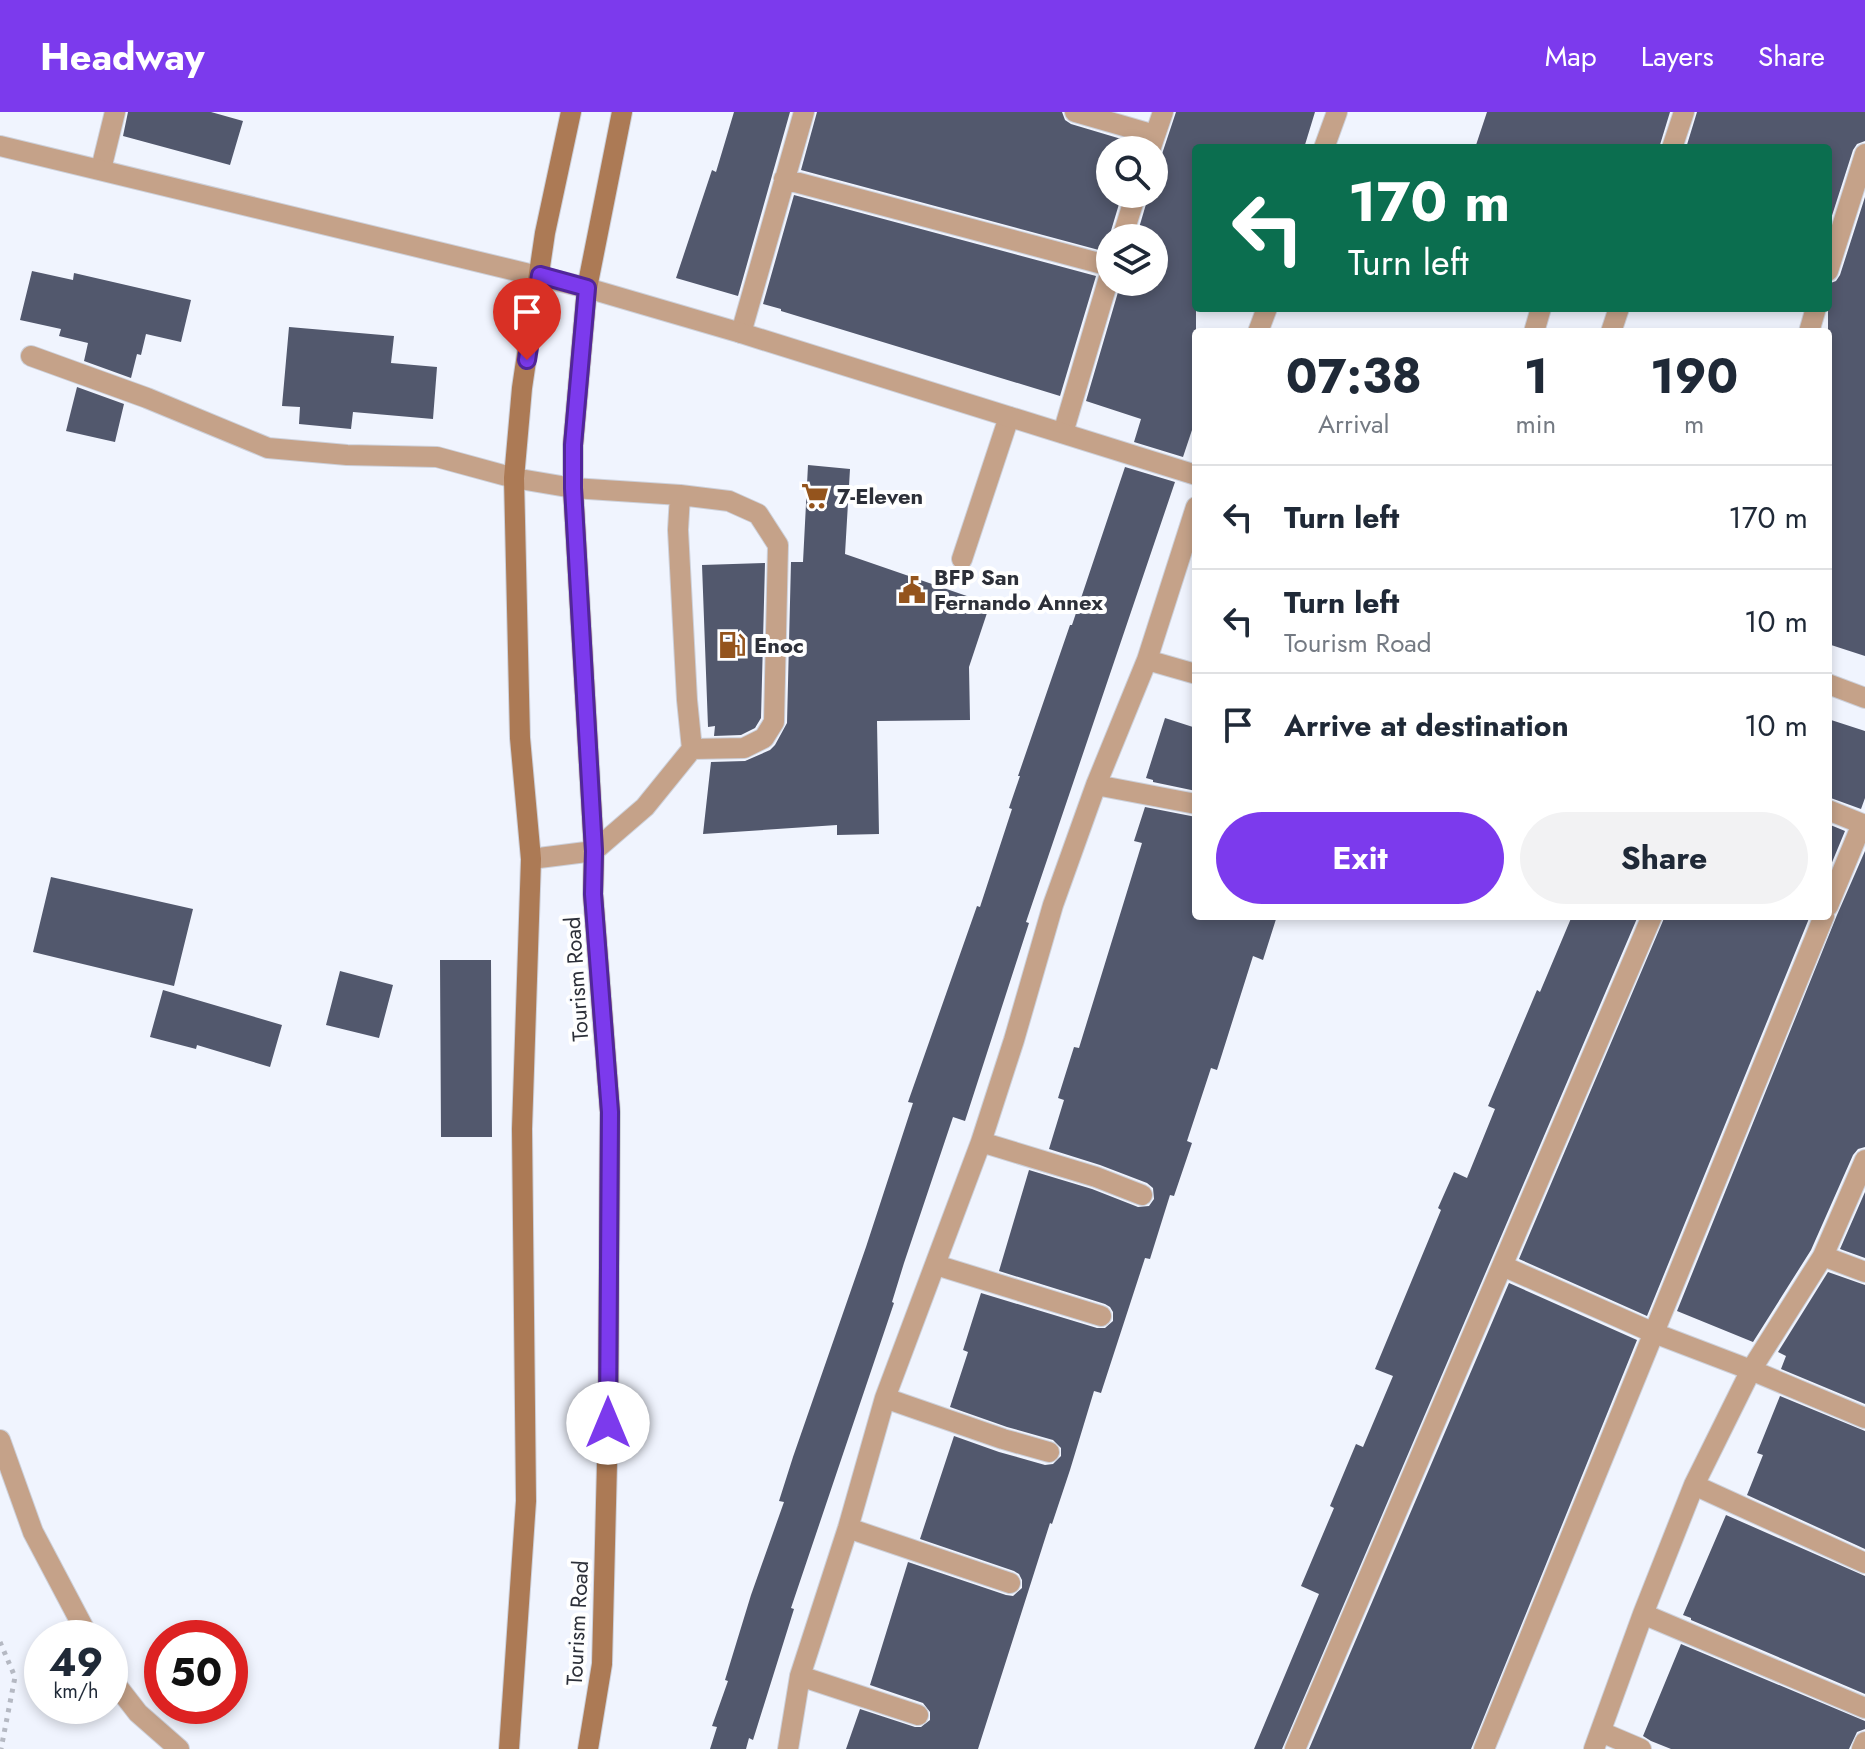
<!DOCTYPE html>
<style>
:root{--surface:#fff;--page:#f2f2f3;--text:#1f2937;--muted:#747a83;--line:#e0e1e3;--accent:#7c3aed}
body{margin:0;font-family:Jost,sans-serif;background:var(--page);color:var(--text);height:100vh;display:flex;flex-direction:column;font-size:30px;white-space:nowrap}
*{box-sizing:border-box;margin:0}
p{font-size:26px;color:var(--muted)}
.icon{flex:none;width:44px;height:44px;fill:none;stroke:currentColor;stroke-width:2;stroke-linecap:round;stroke-linejoin:round}
.map{position:relative;flex:1;overflow:hidden}
.side{position:absolute;left:1192px;top:216px;width:640px;height:592px;display:flex;flex-direction:column;background:var(--surface);border-radius:8px;box-shadow:0 4px 12px #0003}
.side>*{flex:none}
.guide{position:absolute;left:1192px;top:32px;width:640px;height:168px;border-radius:8px;box-shadow:0 4px 12px #0003;background:#0b6e4f;color:#fff;overflow:hidden}
.tools{position:absolute;left:1096px;top:24px;display:grid;gap:16px}
.tools a{display:grid;place-items:center;width:72px;height:72px;border-radius:50%;background:var(--surface);box-shadow:0 4px 12px #0003;font-size:40px}
.speed{position:absolute;left:24px;top:1508px;display:flex;gap:16px;font-size:40px;font-weight:700;text-align:center}
.speed>*{display:grid;place-content:center;width:104px;height:104px;border-radius:50%;background:var(--surface);box-shadow:0 4px 12px #0003;line-height:1}
.speed small{font-size:20px;font-weight:400}
.speed .limit{border:12px solid #d22;background:#fff;color:#111}
.pin{position:absolute;display:grid;place-items:center;width:68px;height:68px;color:#fff;margin:-82px -34px;border-radius:50% 50% 50% 0;rotate:-45deg;box-shadow:0 0 8px #0007}
.pin .icon{rotate:45deg}
.me{position:absolute;width:88px;margin:-44px;rotate:0deg;stroke-linejoin:round;filter:drop-shadow(0 0 6px #0008)}
.turn{display:flex;align-items:center;gap:28px;height:168px;padding:0 24px;font-size:36px}
.turn .icon{width:104px;height:104px;stroke-width:2.5}
.turn b{display:block;font-size:56px;line-height:68px}
.eta{display:flex;justify-content:space-evenly;align-items:center;height:136px;text-align:center}
.eta b{font-size:48px;font-weight:700;line-height:56px}
.cta{display:flex;gap:16px;margin-top:auto;padding:16px 24px}
.cta a{flex:1;height:92px;border-radius:48px;background:var(--accent);color:#fff;font-size:32px;font-weight:700;line-height:92px;text-align:center}
.cta a+a{background:var(--page);color:var(--text)}
ul{padding:0;list-style:none}
li{display:flex;align-items:center;gap:24px;height:104px;padding:0 24px;border-top:2px solid var(--line)}
li div{flex:1}
li b{display:block;font-size:30px}
li em{font-style:normal}
header{display:flex;align-items:center;gap:48px;box-sizing:border-box;height:112px;padding:0 40px;background:var(--accent);color:#fff}
header strong{font-size:38px}
nav{display:flex;gap:44px;margin-inline-start:auto;font-size:28px}
.map>svg:first-child{display:block}
.building{fill:#52586d}
.lines{fill:none;stroke-linecap:round;stroke-linejoin:round}
.service-casing{stroke:#cdd1db;stroke-width:22}
.minor-casing{stroke:#cdd1db;stroke-width:22}
.tertiary-casing{stroke:#cdd1db;stroke-width:22}
.secondary-casing{stroke:#cdd1db;stroke-width:22}
.path{stroke:#b5b9c3;stroke-width:5;stroke-dasharray:4 6;stroke-linecap:butt}
.service{stroke:#c5a289;stroke-width:20}
.minor{stroke:#c5a289;stroke-width:20}
.tertiary{stroke:#c5a289;stroke-width:20}
.secondary{stroke:#ac7a55;stroke-width:20}
.route-casing{stroke:#51269a;stroke-width:20}
.route{stroke:#7c3aed;stroke-width:14}
.labels{text-anchor:middle;dominant-baseline:central;stroke-width:8;stroke-linejoin:round;paint-order:stroke}
.poi-label{font-size:22px;font-weight:bold;fill:#2d3039;stroke:#fff;text-anchor:start}
.street-label{font-size:22px;fill:#2d3039;stroke:#fff}
</style>
<header>
<strong>Headway</strong>
<nav><a>Map</a><a>Layers</a><a>Share</a></nav>
</header>
<div class="map">
<svg width="1865" height="1637" viewBox="0 0 1865 1637">
<rect width="100%" height="100%" fill="#f0f4fe"/>
<!-- building -->
<path class="building" d="M 128,0 L 211,0 L 243,9 L 230,53 L 123,24 Z
M 734,0 L 790,0 L 738,184 L 676,166 L 712,58 L 716,60 Z
M 817,0 L 1062,0 L 1065,8 L 1071,12 L 1138,32 L 1137,38 L 1110,38 L 1110,82 L 1122,82 L 1110,122 L 1110,141 L 801,58 Z
M 1176,0 L 1315,0 L 1304,36 L 1196,36 L 1196,306 L 1183,345 L 1134,330 L 1141,307 L 1086,289 L 1121,170 L 1154,170 L 1154,126 L 1136,126 L 1149,82 L 1154,82 L 1154,50 L 1162,42 Z
M 1487,0 L 1670,0 L 1659,36 L 1475,36 Z
M 1697,0 L 1865,0 L 1865,29 L 1857,32 L 1853,38 L 1828,116 L 1828,36 L 1686,36 Z
M 794,83 L 1096,164 L 1060,284 L 781,199 L 781,197 L 763,192 Z
M 1865,85 L 1865,544 L 1828,532 L 1828,172 L 1836,169 L 1840,163 Z
M 32,159 L 73,168 L 74,161 L 191,188 L 181,230 L 146,222 L 141,243 L 137,242 L 131,266 L 84,249 L 88,231 L 59,224 L 61,217 L 20,208 Z
M 289,215 L 394,224 L 391,251 L 437,255 L 433,307 L 353,300 L 351,317 L 299,312 L 300,295 L 282,294 Z
M 77,275 L 124,292 L 115,330 L 66,319 Z
M 808,353 L 850,357 L 845,442 L 990,492 L 969,555 L 970,608 L 877,609 L 879,722 L 837,723 L 837,713 L 703,722 L 711,650 L 745,649 L 770,638 L 775,633 L 787,611 L 791,450 L 803,450 Z
M 1125,355 L 1175,370 L 1026,810 L 1029,811 L 965,1009 L 953,1005 L 904,1151 L 892,1190 L 894,1191 L 791,1496 L 794,1497 L 753,1628 L 749,1626 L 746,1637 L 710,1637 L 717,1615 L 712,1614 L 728,1569 L 725,1568 L 751,1483 L 784,1390 L 779,1389 L 793,1345 L 866,1135 L 913,991 L 908,990 L 977,794 L 980,795 L 1012,697 L 1009,696 L 1020,664 L 1018,664 L 1070,513 L 1072,513 Z
M 765,451 L 761,606 L 755,616 L 741,623 L 714,624 L 715,614 L 708,615 L 702,453 Z
M 1165,606 L 1196,616 L 1196,679 L 1153,670 L 1153,668 L 1146,666 Z
M 1828,607 L 1865,619 L 1865,686 L 1861,697 L 1828,685 Z
M 1145,695 L 1196,705 L 1196,804 L 1277,804 L 1263,848 L 1253,844 L 1217,958 L 1211,956 L 1187,1029 L 1192,1031 L 1174,1084 L 1170,1083 L 1150,1147 L 1145,1146 L 1101,1281 L 1094,1279 L 1070,1358 L 1052,1412 L 1050,1411 L 978,1637 L 846,1637 L 860,1597 L 915,1615 L 921,1615 L 930,1608 L 930,1600 L 923,1591 L 870,1573 L 908,1450 L 1006,1483 L 1013,1484 L 1022,1476 L 1022,1468 L 1019,1462 L 1014,1459 L 920,1427 L 954,1324 L 999,1340 L 1045,1353 L 1053,1352 L 1061,1344 L 1061,1336 L 1053,1328 L 1007,1315 L 950,1295 L 968,1240 L 963,1238 L 981,1181 L 1097,1216 L 1105,1216 L 1113,1209 L 1113,1200 L 1110,1195 L 1105,1192 L 999,1159 L 1029,1058 L 1092,1077 L 1138,1095 L 1149,1094 L 1154,1087 L 1153,1076 L 1147,1071 L 1100,1053 L 1049,1037 L 1064,988 L 1058,986 L 1074,935 L 1079,936 L 1142,731 L 1134,729 Z
M 1828,712 L 1845,719 L 1828,760 Z
M 1865,739 L 1865,1035 L 1858,1037 L 1853,1043 L 1811,1138 L 1753,1230 L 1677,1199 L 1837,803 Z
M 51,765 L 193,797 L 174,874 L 33,840 Z
M 1572,804 L 1638,804 L 1282,1637 L 1254,1637 L 1319,1482 L 1301,1474 L 1334,1396 L 1330,1394 L 1356,1332 L 1363,1335 L 1393,1264 L 1375,1257 L 1441,1098 L 1438,1096 L 1454,1060 L 1467,1066 L 1495,997 L 1488,994 L 1537,878 L 1540,880 Z
M 1665,804 L 1810,804 L 1647,1204 L 1519,1147 Z
M 440,848 L 491,848 L 492,1025 L 441,1025 Z
M 340,859 L 393,873 L 379,926 L 326,913 Z
M 163,878 L 282,913 L 270,955 L 197,933 L 196,937 L 150,925 Z
M 1865,1080 L 1865,1146 L 1840,1137 Z
M 1828,1160 L 1865,1173 L 1865,1292 L 1781,1257 L 1786,1244 L 1778,1240 Z
M 1509,1171 L 1637,1228 L 1471,1637 L 1309,1637 Z
M 1780,1284 L 1865,1319 L 1865,1437 L 1747,1383 L 1763,1343 L 1757,1341 Z
M 1726,1403 L 1865,1464 L 1865,1582 L 1691,1508 L 1691,1506 L 1683,1503 Z
M 1681,1532 L 1865,1609 L 1865,1617 L 1857,1620 L 1849,1637 L 1671,1637 L 1651,1629 L 1643,1624 Z"/>
<g class="lines">
<!-- service casing -->
<g class="service-casing">
<path id="service" d="M 101,57 L 115,0
M 1534,220 L 1541,196
M 31,244 L 147,286 L 268,336 L 347,343 L 437,345 L 514,366 L 573,376 L 680,383 L 678,418 L 687,588 L 692,637 L 645,695 L 594,739 L 531,747
M 680,383 L 729,389 L 758,402 L 778,433 L 774,610 L 764,626 L 744,636 L 692,637
M 962,447 L 1009,305"/>
</g>
<!-- minor casing -->
<g class="minor-casing">
<path id="minor" d="M 1075,0 L 1155,23
M 1324,36 L 1337,0
M 1672,36 L 1684,0
M 1150,38 L 1163,0
M 784,67 L 1110,154
M 1122,126 L 1136,82
M 1828,159 L 1865,42
M 1258,220 L 1267,196
M 1611,220 L 1619,196
M 1809,220 L 1816,196
M 741,221 L 804,0
M 1063,321 L 1110,162
M 1147,548 L 1196,562
M 1096,673 L 1196,692
M 1828,698 L 1865,713
M 1828,794 L 1862,712
M 981,1030 L 1096,1065 L 1142,1083
M 1823,1144 L 1865,1160
M 936,1153 L 1101,1204
M 1503,1154 L 1654,1221 L 1751,1258 L 1865,1306
M 885,1286 L 1003,1327 L 1049,1340
M 1694,1373 L 1865,1451
M 848,1416 L 1010,1471
M 1643,1502 L 1865,1596
M 800,1564 L 918,1603
M 1601,1620 L 1641,1637
M 788,1637 L 800,1564 L 848,1416 L 885,1286 L 981,1030 L 1014,928 L 1053,793 L 1096,673 L 1147,548 L 1196,395
M 1295,1637 L 1652,804
M 1484,1637 L 1824,804
M 1594,1637 L 1643,1502 L 1694,1373 L 1751,1258 L 1823,1144 L 1865,1048
M 1862,1637 L 1865,1630"/>
</g>
<!-- tertiary casing -->
<g class="tertiary-casing">
<path id="tertiary" d="M 0,34 L 587,176 L 741,221 L 1196,363
M 1828,572 L 1865,586
M 0,1328 L 33,1420 L 89,1526
M 110,1565 L 138,1601 L 179,1637"/>
</g>
<!-- secondary casing -->
<g class="secondary-casing">
<path id="secondary" d="M 509,1637 L 526,1389 L 522,1017 L 531,747 L 520,626 L 514,366 L 522,276 L 545,121 L 571,0
M 588,1637 L 602,1552 L 608,1311 L 610,1000 L 593,782 L 594,739 L 573,376 L 573,333 L 587,176 L 622,0"/>
</g>
<!-- path -->
<path class="path" d="M 0,1530 L 15,1565 L 1,1637"/>
<!-- service -->
<use href="#service" class="service"/>
<!-- minor -->
<use href="#minor" class="minor"/>
<!-- tertiary -->
<use href="#tertiary" class="tertiary"/>
<!-- secondary -->
<use href="#secondary" class="secondary"/>
</g>
<g class="lines">
<!-- route casing -->
<g class="route-casing">
<path id="route" d="M 527,248 L 540,163 L 587,176 L 573,333 L 573,376 L 594,739 L 593,782 L 610,1000 L 608,1311"/>
</g>
<!-- route -->
<use href="#route" class="route"/>
</g>
<!-- icons -->
<defs>
<g id="supermarket-bare" transform="scale(2.16)"><path d="M-6-5.5h2.5l.6 2H6L4.5 2H-2.5L-4.4-4H-6ZM-1.5 3.2a1.3 1.3 0 1 0 .1 0ZM3 3.2a1.3 1.3 0 1 0 .1 0Z" fill="#94541d" stroke="#fff" stroke-width="2.5" paint-order="stroke"/></g>
<g id="civic-bare" transform="scale(2.16)"><path d="M-.6-6.5H3V-4.5H.6V-3L4-1V1h2V6H-6V1h2V-1L-.6-3ZM-1.2 2.5V6h2.4V2.5Z" fill="#94541d" stroke="#fff" stroke-width="2.5" paint-order="stroke"/></g>
<g id="fuel-bare" transform="scale(2.16)"><path d="M-5.5-6h7V0h2V4h1.3V-2.5L3-4.5l.8-.8L6-3V5H2.5V1h-1V6h-7ZM-4.2-4.7v3.2H.2V-4.7Z" fill="#94541d" stroke="#fff" stroke-width="2.5" paint-order="stroke"/></g>
</defs>
<g fill-rule="evenodd">
<use href="#supermarket-bare" x="815" y="384"/>
<use href="#civic-bare" x="912" y="478"/>
<use href="#fuel-bare" x="732" y="533"/>
</g>
<g class="labels">
<!-- poi labels -->
<g class="poi-label">
<text x="837" y="384">7-Eleven</text>
<text x="934" y="465">BFP San<tspan x="934" dy="25">Fernando Annex</tspan></text>
<text x="754" y="533">Enoc</text>
</g>
<!-- street labels -->
<g class="street-label">
<text transform="translate(576 867) rotate(-94)">Tourism Road</text>
<text transform="translate(577 1511) rotate(-87)">Tourism Road</text>
</g>
</g>
</svg>
<div class="tools">
<a><svg class="icon" aria-label="search" viewBox="0 0 24 24"><circle cx="10" cy="10" r="6"/><path d="M15 15l6 6"/></svg></a>
<a><svg class="icon" aria-label="layers" viewBox="0 0 24 24"><path d="M12 4l9 5-9 5-9-5zM3 14l9 5 9-5"/></svg></a>
</div>
<div class="speed"><div>49<small>km/h</small></div><div class="limit">50</div></div>
<div class="pin" style="left:527px;top:248px;background:#d93025"><svg class="icon" aria-label="arrive" viewBox="0 0 24 24"><path d="M6 21V4h12l-3 4 3 4H6"/></svg></div>
<svg class="me" style="left:608px;top:1311px" viewBox="-20 -20 40 40"><circle r="19" fill="#fff"/><path d="M0-13L10 11 0 6-10 11z" fill="#7c3aed"/></svg>
<div class="guide">
<div class="turn"><svg class="icon" aria-label="left" viewBox="0 0 24 24"><path d="M17 20v-9H6M10 6l-5 5 5 5"/></svg><div><b>170 m</b>Turn left</div></div>
</div>
<section class="side">
<div class="eta">
<div><b>07:38</b><p>Arrival</p></div>
<div><b>1</b><p>min</p></div>
<div><b>190</b><p>m</p></div>
</div>
<ul>
<li><svg class="icon" aria-label="left" viewBox="0 0 24 24"><path d="M17 20v-9H6M10 6l-5 5 5 5"/></svg><div><b>Turn left</b></div><em>170 m</em></li>
<li><svg class="icon" aria-label="left" viewBox="0 0 24 24"><path d="M17 20v-9H6M10 6l-5 5 5 5"/></svg><div><b>Turn left</b><p>Tourism Road</p></div><em>10 m</em></li>
<li><svg class="icon" aria-label="arrive" viewBox="0 0 24 24"><path d="M6 21V4h12l-3 4 3 4H6"/></svg><div><b>Arrive at destination</b></div><em>10 m</em></li>
</ul>
<div class="cta"><a>Exit</a><a>Share</a></div>
</section>
</div>
